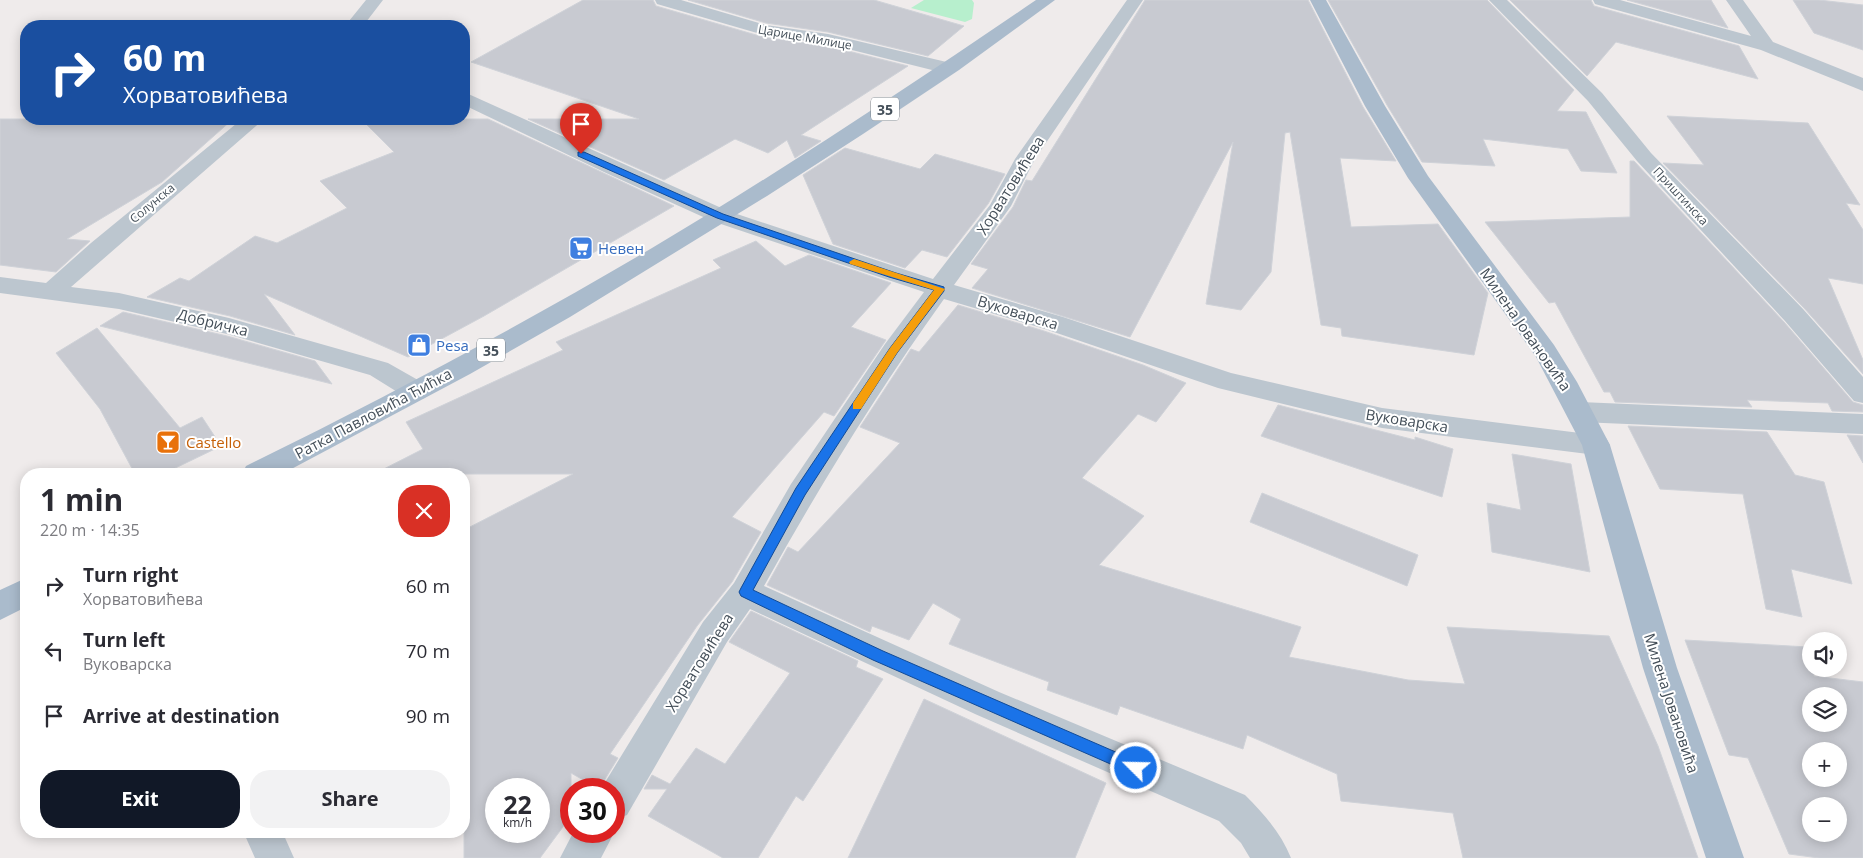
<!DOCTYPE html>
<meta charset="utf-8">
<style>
:root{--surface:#fff;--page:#f2f2f3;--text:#2b2b33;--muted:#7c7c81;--accent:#111827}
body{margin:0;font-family:"Open Sans",sans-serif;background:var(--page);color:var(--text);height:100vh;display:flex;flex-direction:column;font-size:19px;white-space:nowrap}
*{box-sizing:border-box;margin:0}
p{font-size:16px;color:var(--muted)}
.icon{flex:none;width:28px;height:28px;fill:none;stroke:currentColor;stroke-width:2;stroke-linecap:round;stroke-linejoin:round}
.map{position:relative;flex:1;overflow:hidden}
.side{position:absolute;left:20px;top:468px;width:450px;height:370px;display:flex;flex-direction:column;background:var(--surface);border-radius:20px;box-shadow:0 2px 12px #0003}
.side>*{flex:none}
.banner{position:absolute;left:20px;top:20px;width:450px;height:105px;border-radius:20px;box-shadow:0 2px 12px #0003;background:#1a4fa0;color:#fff;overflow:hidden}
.fabs{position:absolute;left:1802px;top:632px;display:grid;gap:10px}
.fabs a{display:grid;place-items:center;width:45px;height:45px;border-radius:50%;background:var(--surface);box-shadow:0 2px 12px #0003;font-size:25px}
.speed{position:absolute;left:485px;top:778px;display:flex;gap:10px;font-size:25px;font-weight:700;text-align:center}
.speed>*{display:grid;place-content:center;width:65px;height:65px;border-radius:50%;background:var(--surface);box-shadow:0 2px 12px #0003;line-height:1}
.speed small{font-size:12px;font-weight:400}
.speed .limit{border:8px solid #d22;background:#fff;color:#111}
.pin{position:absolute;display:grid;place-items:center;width:42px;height:42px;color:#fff;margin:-51px -21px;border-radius:50% 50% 50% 0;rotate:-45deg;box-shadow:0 0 5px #0007}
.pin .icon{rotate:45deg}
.me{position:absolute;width:55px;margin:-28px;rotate:293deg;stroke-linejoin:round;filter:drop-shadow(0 0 4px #0008)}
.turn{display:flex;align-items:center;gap:18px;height:105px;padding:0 20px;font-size:22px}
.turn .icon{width:65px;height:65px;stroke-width:2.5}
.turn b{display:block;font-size:35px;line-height:42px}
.round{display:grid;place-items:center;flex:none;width:52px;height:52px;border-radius:20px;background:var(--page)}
.head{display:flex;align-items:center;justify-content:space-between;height:85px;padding:0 20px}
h1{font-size:30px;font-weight:700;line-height:38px}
.primary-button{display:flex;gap:10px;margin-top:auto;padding:10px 20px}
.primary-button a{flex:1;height:58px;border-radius:20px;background:var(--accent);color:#fff;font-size:20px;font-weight:700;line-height:58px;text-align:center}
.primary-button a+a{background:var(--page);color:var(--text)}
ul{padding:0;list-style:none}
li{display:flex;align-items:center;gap:15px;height:65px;padding:0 20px}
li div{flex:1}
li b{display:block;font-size:19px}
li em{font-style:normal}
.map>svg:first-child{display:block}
.green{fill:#b7efcd}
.building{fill:#c8cad1;stroke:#cfd2d8;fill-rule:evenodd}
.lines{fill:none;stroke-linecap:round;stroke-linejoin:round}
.minor{fill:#bcc6cf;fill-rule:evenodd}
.major{fill:#abc;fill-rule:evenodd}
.route{fill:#1a73e8;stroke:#114b97}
.slow{fill:#f59e0b}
.labels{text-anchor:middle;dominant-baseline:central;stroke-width:4;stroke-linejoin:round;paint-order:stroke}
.far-street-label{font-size:12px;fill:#444f59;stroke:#fff}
.shield{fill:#fff;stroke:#7c848b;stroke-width:1}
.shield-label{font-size:14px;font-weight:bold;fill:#444f59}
.street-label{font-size:15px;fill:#444f59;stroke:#fff}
.shop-label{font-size:15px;fill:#366cbe;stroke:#fff;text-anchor:start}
.food-label{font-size:15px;fill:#c56008;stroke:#fff;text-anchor:start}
</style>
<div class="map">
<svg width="1863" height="858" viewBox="0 0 1863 858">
<rect width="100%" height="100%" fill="#efebeb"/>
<!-- green -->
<path class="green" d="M 924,0 L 972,0 L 974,3 L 972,19 L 965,22 L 911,8 Z"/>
<!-- building -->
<path class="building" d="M 583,0 L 653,0 L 656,6 L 763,37 L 828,46 L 908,66 L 801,135 L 821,141 L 795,158 L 787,140 L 768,153 L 735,139 L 664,180 L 528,119 L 639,119 L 471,62 Z
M 688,0 L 874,0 L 964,26 L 928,56 L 828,32 L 766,23 Z
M 1145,0 L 1308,0 L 1363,107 L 1396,161 L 1340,158 L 1351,227 L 1438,224 L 1488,293 L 1474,355 L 1342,336 L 1341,328 L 1321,325 L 1290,132 L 1285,133 L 1271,272 L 1241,310 L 1206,304 L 1233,142 L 1130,337 L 972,288 L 988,269 L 971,264 L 1013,207 L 1026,180 L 1032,181 Z
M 1328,0 L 1487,0 L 1574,90 L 1557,111 L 1586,112 L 1617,173 L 1581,171 L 1568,149 L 1483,139 L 1495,166 L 1422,162 L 1387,105 Z
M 1510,0 L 1591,0 L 1594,6 L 1739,46 L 1758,79 L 1616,42 L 1587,76 Z
M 1627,0 L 1711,0 L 1728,28 Z
M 1793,0 L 1819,0 L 1863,5 L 1863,50 L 1814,33 Z
M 1667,116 L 1808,123 L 1860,205 L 1846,203 L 1863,230 L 1863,284 L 1828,278 L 1863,360 L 1863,374 L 1804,308 L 1663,163 L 1704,165 Z
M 0,119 L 233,119 L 162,182 L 67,239 L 90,241 L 56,272 L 0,265 Z
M 361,119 L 488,119 L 674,206 L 484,316 L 408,357 L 264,294 L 295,335 L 230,316 L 147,297 L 180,278 L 189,281 L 255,236 L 277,243 L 347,208 L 320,181 L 394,152 Z
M 845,148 L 920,169 L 935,154 L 1005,174 L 988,204 L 947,257 L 922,250 L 905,268 L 833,244 L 803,175 Z
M 1630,161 L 1634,161 L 1784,322 L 1853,402 L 1863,405 L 1863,412 L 1832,411 L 1828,403 L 1747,400 L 1752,407 L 1615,402 L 1610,392 L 1604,392 L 1555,302 L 1549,303 L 1485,222 L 1630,217 Z
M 756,241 L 785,266 L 809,255 L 891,283 L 851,327 L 886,340 L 834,416 L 824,412 L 732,517 L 761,532 L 732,582 L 697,626 L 610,754 L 618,758 L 599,789 L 571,773 L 571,816 L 540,858 L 464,858 L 464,530 L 573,474 L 374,474 L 423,449 L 406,422 L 563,350 L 556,342 L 721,268 L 713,260 ZM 496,789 L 539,789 L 539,831 L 496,831 Z
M 958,305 L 1044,331 L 1143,365 L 1186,383 L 1156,422 L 1138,414 L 1082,478 L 1144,516 L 1099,565 L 1301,627 L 1289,657 L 1408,680 L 1465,684 L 1447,627 L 1609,636 L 1658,746 L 1698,858 L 1463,858 L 1453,813 L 1341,801 L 1337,774 L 1247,735 L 1243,749 L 1120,706 L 1117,715 L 1047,690 L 1049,682 L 949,644 L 961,619 L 933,603 L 909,640 L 872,626 L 870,632 L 767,585 L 788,547 L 798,552 L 900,443 L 860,427 L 911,349 L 919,352 Z
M 123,312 L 227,336 L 315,361 L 332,384 L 100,326 Z
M 97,328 L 180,428 L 202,417 L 221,446 L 163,474 L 135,474 L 100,409 L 56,353 Z
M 1278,405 L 1415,440 L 1415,437 L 1453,449 L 1442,497 L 1261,436 Z
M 1628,426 L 1767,432 L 1795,475 L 1824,482 L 1852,584 L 1791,569 L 1802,617 L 1766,609 L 1743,494 L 1660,489 Z
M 1847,435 L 1863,436 L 1863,463 Z
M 1512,454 L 1571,464 L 1590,572 L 1492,552 L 1487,503 L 1521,510 Z
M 1262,493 L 1418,555 L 1407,586 L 1250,522 Z
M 751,611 L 858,661 L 856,667 L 883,679 L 803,801 L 796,796 L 758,858 L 723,858 L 648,816 L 667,789 L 644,789 L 652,775 L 670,784 L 696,748 L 725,764 L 790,673 L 729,642 Z
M 1685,640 L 1808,647 L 1814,676 L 1863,682 L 1863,858 L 1819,858 L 1789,854 L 1748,758 L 1729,755 ZM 1811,696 L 1839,696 L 1839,724 L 1811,724 ZM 1811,751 L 1839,751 L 1839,779 L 1811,779 ZM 1811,806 L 1839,806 L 1839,834 L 1811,834 Z
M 924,699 L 1106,783 L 1075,858 L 848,858 Z"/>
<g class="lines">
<!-- minor -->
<path class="minor" d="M 366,0 L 383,0 L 363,26 L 345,26 Z
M 655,0 L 681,0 L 766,25 L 828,34 L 955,64 L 957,68 L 955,72 L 948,74 L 828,44 L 764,35 L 657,4 Z
M 1127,0 L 1143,0 L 1035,159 L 1011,206 L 954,285 L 1063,317 L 1231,373 L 1382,408 L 1596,435 L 1606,438 L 1610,445 L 1606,452 L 1596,455 L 1382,428 L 1218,388 L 1045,329 L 944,299 C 878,391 819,487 764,586 L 999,692 L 1245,795 C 1264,814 1281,833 1291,858 L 1250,858 L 1241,843 L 1219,821 L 975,714 L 750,609 L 727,642 L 627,815 L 614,820 L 614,789 L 601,789 L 703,622 L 734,583 L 791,484 L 885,344 L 924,292 L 712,221 L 604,172 L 464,105 L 464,92 L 728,211 L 933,279 L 990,205 L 1015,159 Z
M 1489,0 L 1507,0 L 1602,93 L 1651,153 L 1803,309 L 1863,377 L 1863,403 L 1854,401 L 1785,321 L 1637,161 L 1588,101 Z
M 1593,0 L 1620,0 L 1751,36 L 1726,0 L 1743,0 L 1773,42 L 1863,78 L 1863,91 L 1761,50 L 1595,4 Z
M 242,119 L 264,119 L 71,287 L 119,293 L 229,318 L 388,363 L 425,384 L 429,391 L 425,398 L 416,400 L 407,398 L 370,375 L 227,334 L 119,309 L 0,293 L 0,277 L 46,283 L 91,243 Z
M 1580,402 L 1863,414 L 1863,434 L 1580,422 L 1570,419 L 1566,412 L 1570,405 Z
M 614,829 L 615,831 L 601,858 L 560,858 L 574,831 L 614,831 Z
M 243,831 L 282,831 L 294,858 L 255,858 Z"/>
<!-- major -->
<path class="major" d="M 1036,0 L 1055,0 L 959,70 L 863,134 L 767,196 L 570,317 L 470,374 L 282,474 L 242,474 L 246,466 C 384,398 520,326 652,248 C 783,170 910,86 1036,0 Z
M 1310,0 L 1326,0 L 1385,106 L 1428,176 L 1554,345 L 1577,382 L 1610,445 L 1677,668 L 1744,858 L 1706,858 L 1643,668 L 1582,445 L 1536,357 L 1408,178 L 1365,106 Z
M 26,578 L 26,607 L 0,620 L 0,590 Z"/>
</g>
<!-- route -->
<path class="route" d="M 578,152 L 584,152 L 723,214 L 896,273 L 944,287 L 944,291 L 897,353 L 805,495 L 753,590 L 883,651 L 1141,763 L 1143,768 L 1141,773 L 1136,775 L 1131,773 L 873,660 L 741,596 L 739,592 L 741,588 L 796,488 L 890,348 L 934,290 L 889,277 L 717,218 L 578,156 Z"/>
<!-- slow -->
<path class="slow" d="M 854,259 L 945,289 L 897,353 L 861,409 L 853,409 L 853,403 L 890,348 L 934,290 L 850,264 L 849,262 Z"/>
<!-- icons -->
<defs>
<g id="supermarket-square" transform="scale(1.25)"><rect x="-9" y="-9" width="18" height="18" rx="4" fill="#3f7fe0" stroke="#fff"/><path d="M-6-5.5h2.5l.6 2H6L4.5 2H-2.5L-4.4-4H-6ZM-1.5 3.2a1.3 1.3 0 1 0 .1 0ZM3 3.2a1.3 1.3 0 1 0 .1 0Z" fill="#fff"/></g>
<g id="shop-square" transform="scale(1.25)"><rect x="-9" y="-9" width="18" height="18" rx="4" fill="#3f7fe0" stroke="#fff"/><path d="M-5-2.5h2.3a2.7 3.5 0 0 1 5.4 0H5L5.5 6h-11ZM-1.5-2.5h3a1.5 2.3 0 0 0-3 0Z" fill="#fff"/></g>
<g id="bar-square" transform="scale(1.25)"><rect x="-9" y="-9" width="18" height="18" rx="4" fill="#e8710a" stroke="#fff"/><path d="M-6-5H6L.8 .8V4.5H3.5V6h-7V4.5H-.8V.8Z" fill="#fff"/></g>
</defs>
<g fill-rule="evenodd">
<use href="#supermarket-square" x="581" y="248"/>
<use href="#shop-square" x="419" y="345"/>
<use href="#bar-square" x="168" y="442"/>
</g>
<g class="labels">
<!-- far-street labels -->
<g class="far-street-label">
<text transform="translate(805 37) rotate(10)">Царице Милице</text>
<text transform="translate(1681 196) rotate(47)">Приштинска</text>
<text transform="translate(152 203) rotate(-40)">Солунска</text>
</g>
<!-- shield labels -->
<g class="shield">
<rect x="871" y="97.5" width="28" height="23" rx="4"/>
<rect x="477" y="338.5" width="28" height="23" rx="4"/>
</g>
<g class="shield-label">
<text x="885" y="109">35</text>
<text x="491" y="350">35</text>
</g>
<!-- street labels -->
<g class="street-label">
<text transform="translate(1010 185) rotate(-58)">Хорватовићева</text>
<text transform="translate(1018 312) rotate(17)">Вуковарска</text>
<text transform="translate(213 322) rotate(14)">Добричка</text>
<text transform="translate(1526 329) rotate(55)">Милена Јовановића</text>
<text transform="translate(373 413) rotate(-28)">Ратка Павловића Ћићка</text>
<text transform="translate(1407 420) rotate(9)">Вуковарска</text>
<text transform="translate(699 662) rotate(-58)">Хорватовићева</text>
<text transform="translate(1672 703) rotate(72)">Милена Јовановића</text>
</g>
<!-- shop labels -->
<g class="shop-label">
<text x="598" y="248">Невен</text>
<text x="436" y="345">Pesa</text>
</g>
<!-- food labels -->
<g class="food-label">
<text x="186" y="442">Castello</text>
</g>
</g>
</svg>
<div class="fabs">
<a><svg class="icon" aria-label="sound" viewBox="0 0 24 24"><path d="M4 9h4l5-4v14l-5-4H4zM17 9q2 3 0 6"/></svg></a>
<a><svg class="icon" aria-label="layers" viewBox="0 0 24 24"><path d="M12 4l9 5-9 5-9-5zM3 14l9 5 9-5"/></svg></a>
<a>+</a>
<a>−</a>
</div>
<div class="speed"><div>22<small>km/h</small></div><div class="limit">30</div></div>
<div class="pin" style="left:581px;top:154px;background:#d93025"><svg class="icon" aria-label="arrive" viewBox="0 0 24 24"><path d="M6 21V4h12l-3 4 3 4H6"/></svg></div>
<svg class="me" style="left:1136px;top:768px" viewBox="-20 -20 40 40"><circle r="17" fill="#1a73e8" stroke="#fff" stroke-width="3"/><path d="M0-11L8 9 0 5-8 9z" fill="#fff"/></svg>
<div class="banner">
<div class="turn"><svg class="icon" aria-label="right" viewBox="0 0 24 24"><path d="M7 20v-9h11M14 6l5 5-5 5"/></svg><div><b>60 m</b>Хорватовићева</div></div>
</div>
<section class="side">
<div class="head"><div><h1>1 min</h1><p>220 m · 14:35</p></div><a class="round" style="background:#d93025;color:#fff"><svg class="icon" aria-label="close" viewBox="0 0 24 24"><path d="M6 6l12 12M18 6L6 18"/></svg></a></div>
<ul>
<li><svg class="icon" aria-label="right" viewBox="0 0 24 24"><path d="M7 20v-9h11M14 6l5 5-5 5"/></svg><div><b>Turn right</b><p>Хорватовићева</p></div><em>60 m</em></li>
<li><svg class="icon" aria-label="left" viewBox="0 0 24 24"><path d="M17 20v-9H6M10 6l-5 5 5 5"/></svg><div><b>Turn left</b><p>Вуковарска</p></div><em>70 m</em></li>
<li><svg class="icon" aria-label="arrive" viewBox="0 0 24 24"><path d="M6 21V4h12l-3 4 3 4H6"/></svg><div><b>Arrive at destination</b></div><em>90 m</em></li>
</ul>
<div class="primary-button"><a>Exit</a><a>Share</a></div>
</section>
</div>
